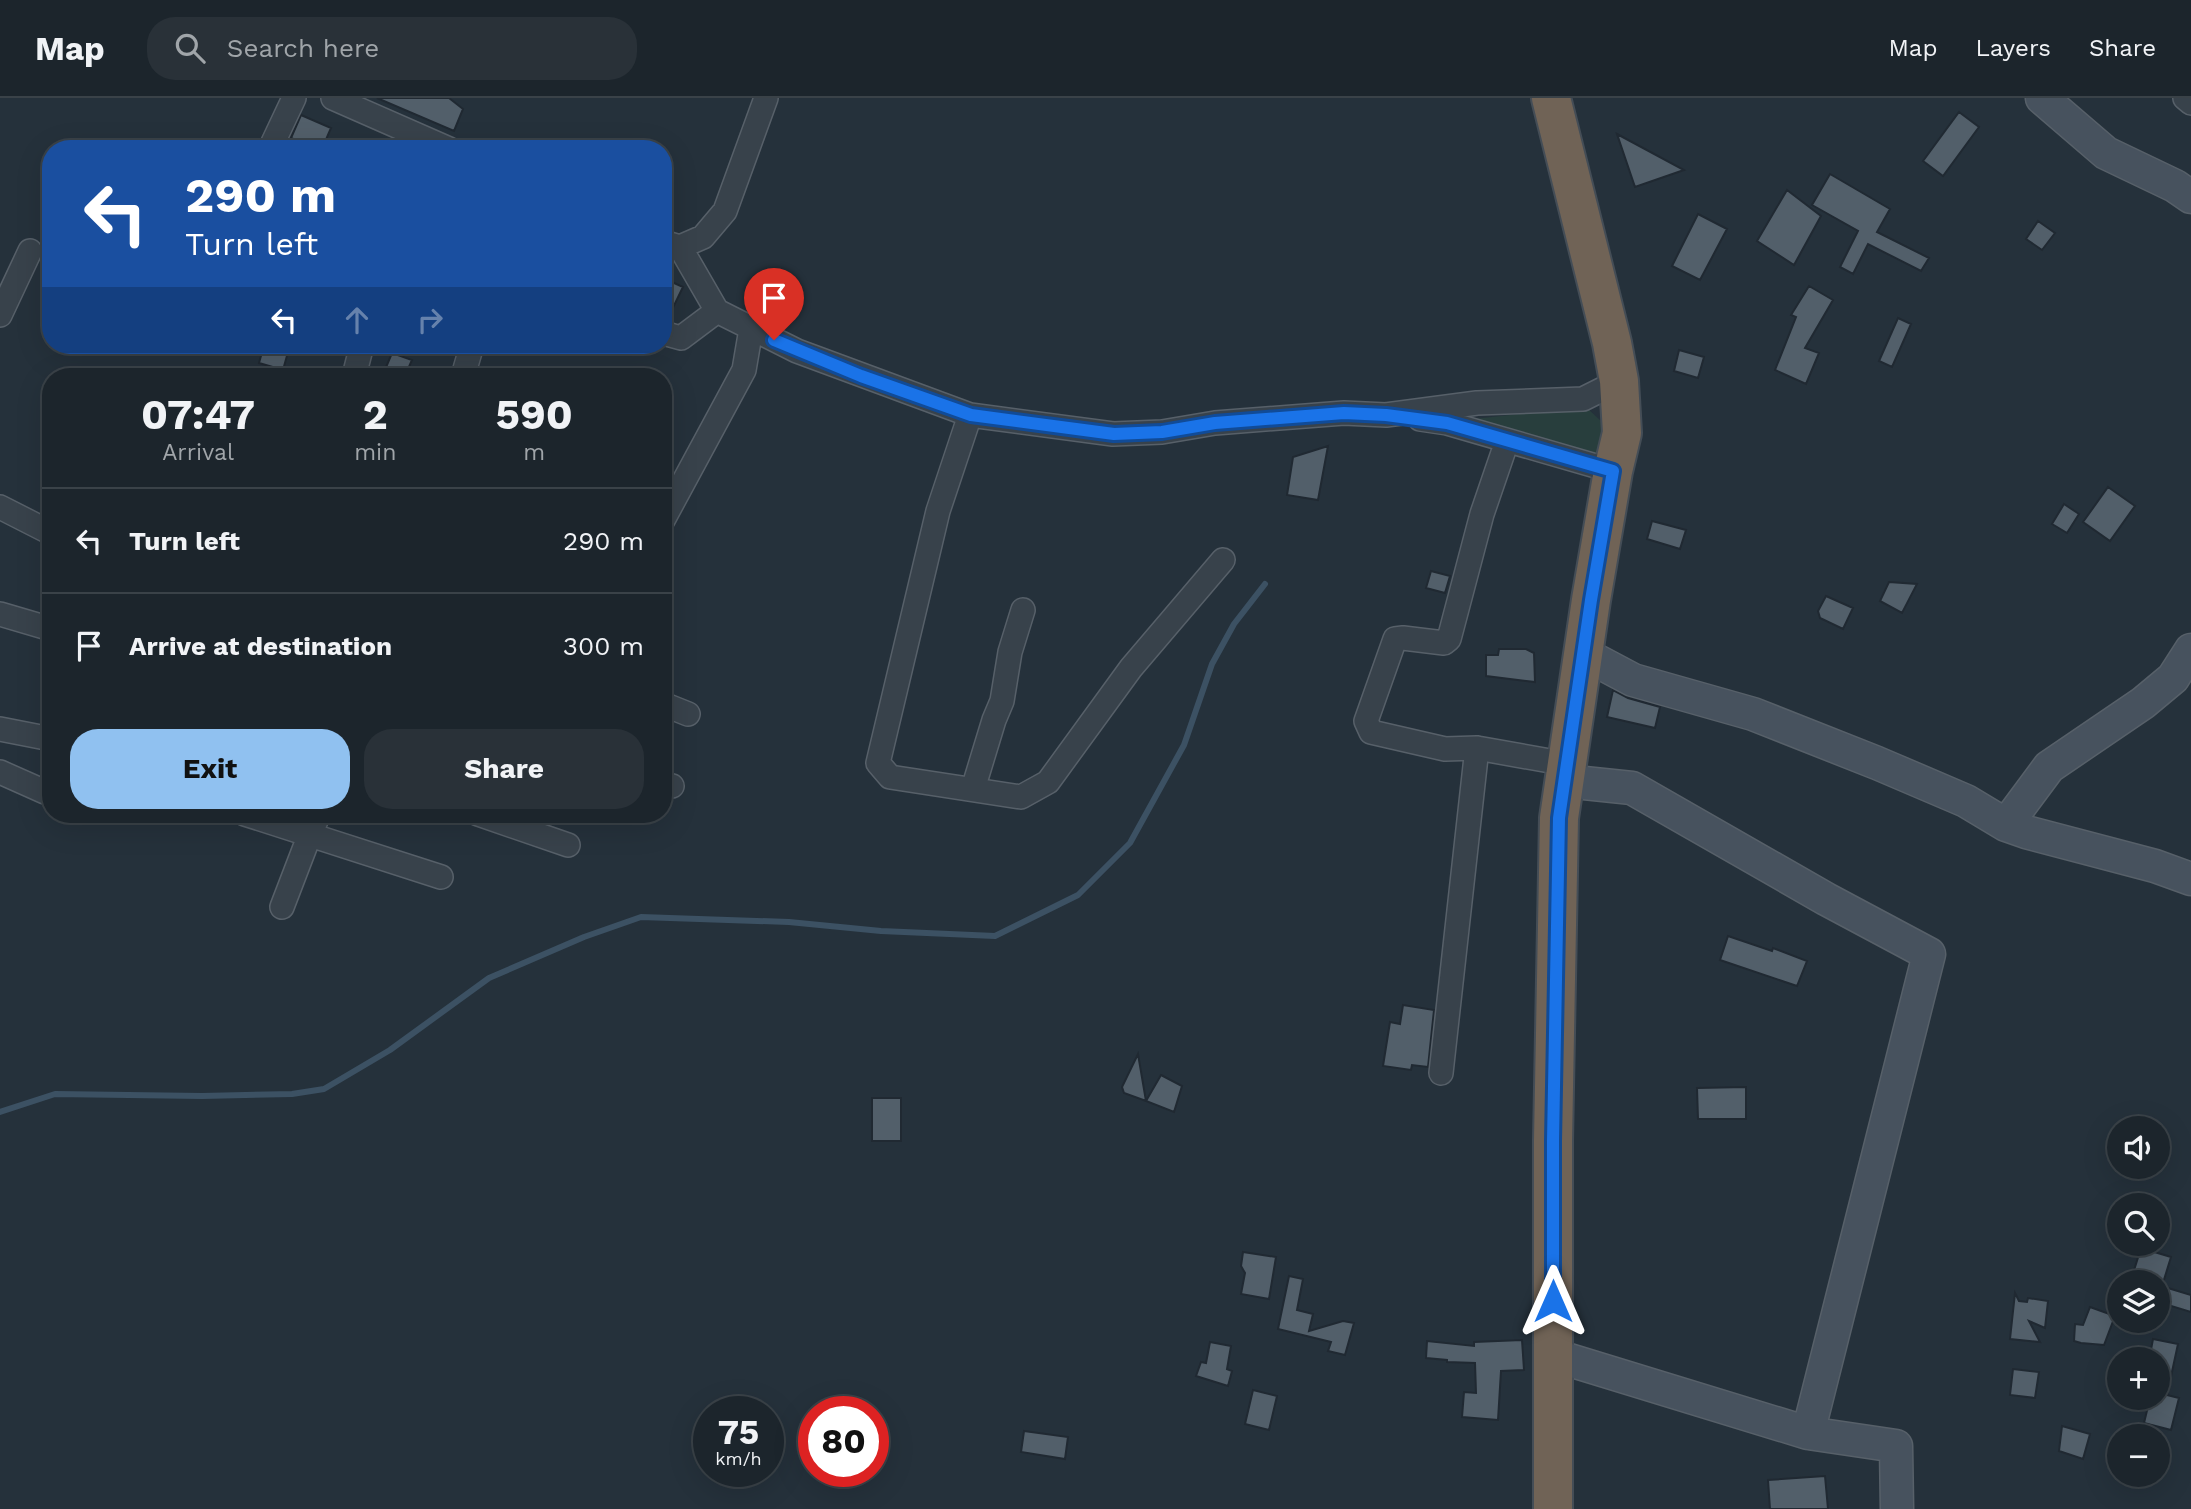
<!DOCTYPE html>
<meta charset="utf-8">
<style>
:root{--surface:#1c252c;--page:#293138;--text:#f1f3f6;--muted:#a0a5a9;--line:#3a4248;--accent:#90c1f0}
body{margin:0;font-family:"Work Sans",sans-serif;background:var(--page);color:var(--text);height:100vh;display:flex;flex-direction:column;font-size:26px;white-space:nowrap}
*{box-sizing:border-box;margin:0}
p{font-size:23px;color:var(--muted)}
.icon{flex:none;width:38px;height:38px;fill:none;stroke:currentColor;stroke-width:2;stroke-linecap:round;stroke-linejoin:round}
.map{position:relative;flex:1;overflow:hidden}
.panel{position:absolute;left:42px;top:270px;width:630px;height:455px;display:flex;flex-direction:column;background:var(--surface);border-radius:28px;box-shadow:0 7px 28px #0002,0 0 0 2px var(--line)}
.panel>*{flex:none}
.guide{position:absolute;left:42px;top:42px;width:630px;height:214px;border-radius:28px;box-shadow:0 7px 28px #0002,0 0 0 2px var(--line);background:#1a4fa0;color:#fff;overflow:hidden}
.controls{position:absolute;left:2107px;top:1018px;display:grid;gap:14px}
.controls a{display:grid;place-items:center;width:63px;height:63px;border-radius:50%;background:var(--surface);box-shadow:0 7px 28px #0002,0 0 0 2px var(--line);font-size:35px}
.speed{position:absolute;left:693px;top:1298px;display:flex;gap:14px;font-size:35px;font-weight:700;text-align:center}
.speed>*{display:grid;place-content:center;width:91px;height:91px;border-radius:50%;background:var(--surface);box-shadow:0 7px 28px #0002,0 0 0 2px var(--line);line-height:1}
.speed small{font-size:18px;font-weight:400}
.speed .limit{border:10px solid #d22;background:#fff;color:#111}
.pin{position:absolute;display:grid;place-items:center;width:60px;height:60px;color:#fff;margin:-72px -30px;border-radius:50% 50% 50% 0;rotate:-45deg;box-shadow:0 0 7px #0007}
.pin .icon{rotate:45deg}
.me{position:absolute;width:77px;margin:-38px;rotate:0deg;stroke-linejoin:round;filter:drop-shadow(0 0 5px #0008)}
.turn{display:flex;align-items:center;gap:24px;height:147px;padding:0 28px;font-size:32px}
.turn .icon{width:91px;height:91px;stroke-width:2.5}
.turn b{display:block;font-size:49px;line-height:60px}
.lanes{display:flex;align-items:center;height:66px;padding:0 28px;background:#0003;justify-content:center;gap:35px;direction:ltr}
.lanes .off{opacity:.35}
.eta{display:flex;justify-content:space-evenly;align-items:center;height:119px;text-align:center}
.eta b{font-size:42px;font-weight:700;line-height:49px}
.primary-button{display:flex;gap:14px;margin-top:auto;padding:14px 28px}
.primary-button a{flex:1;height:80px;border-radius:28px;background:var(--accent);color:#111;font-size:28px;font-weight:700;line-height:80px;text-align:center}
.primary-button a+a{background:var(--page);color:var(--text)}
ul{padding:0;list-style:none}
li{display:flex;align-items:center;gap:21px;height:105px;padding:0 28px;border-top:2px solid var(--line)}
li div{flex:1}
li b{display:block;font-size:26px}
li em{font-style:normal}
header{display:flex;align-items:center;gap:42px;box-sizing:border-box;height:98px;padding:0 35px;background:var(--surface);border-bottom:2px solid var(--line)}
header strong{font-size:33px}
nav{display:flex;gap:38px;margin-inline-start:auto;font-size:24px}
.search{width:490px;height:63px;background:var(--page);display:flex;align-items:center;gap:18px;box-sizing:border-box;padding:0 24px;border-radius:28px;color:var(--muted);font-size:26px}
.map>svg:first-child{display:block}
.green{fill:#283e3d}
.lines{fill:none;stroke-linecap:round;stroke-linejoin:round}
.stream{stroke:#3c5163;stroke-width:6}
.building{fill:#525f6a;stroke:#202932;stroke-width:2}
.street-casing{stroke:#576069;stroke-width:26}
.secondary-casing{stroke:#576069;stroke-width:35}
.highway-casing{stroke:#444d56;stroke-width:42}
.street{stroke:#38424b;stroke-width:23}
.secondary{stroke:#47525e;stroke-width:32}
.highway{stroke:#706356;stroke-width:38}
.route-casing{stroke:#114b97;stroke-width:18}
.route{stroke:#1a73e8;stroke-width:12}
</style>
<header>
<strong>Map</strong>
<div class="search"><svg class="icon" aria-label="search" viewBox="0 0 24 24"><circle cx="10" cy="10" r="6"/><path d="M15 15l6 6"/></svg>Search here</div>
<nav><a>Map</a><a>Layers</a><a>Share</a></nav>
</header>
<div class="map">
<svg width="2191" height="1411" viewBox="0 0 2191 1411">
<rect width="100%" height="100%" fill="#25313b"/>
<!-- green -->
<path class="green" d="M 1566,311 L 1588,311 L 1601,323 L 1603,335 L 1599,357 L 1583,361 L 1464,322 Z"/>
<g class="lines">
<!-- stream -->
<path class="stream" d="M 0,1014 L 55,996 L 202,998 L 292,996 L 324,991 L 390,952 L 489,880 L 584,839 L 641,819 L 789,824 L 881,833 L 995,838 L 1078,797 L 1130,745 L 1184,647 L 1212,566 L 1234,526 L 1265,486"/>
</g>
<!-- building -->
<path class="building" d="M 377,0 L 449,0 L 463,11 L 454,33 Z
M 1959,14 L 1979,29 L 1943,78 L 1923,63 Z
M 301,17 L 331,30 L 322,51 L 316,51 L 291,40 Z
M 1617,36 L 1684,72 L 1635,89 Z
M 1830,76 L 1890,111 L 1877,134 L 1929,160 L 1921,173 L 1868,146 L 1853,176 L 1840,169 L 1858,133 L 1812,107 Z
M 1787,92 L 1821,118 L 1794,167 L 1757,143 Z
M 1698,116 L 1727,131 L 1700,182 L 1672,168 Z
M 2038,123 L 2055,135 L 2042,152 L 2026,141 Z
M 663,180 L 683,189 L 667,222 L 663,221 Z
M 1809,188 L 1833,202 L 1805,250 L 1819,255 L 1806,286 L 1775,272 L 1796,219 L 1791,217 Z
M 1898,220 L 1911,226 L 1892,269 L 1879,263 Z
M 264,247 L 290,247 L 283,272 L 259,265 Z
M 1679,252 L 1704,259 L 1698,280 L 1674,273 Z
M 392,255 L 412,262 L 405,278 L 395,278 L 384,274 Z
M 1328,348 L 1318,402 L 1287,397 L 1293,359 Z
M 2108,389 L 2135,408 L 2110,443 L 2083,424 Z
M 2064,406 L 2079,416 L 2067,435 L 2052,426 Z
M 1652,423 L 1686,432 L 1680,451 L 1647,441 Z
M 1431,473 L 1450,478 L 1445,495 L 1426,490 Z
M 1889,484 L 1917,486 L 1902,515 L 1880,503 Z
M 1826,498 L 1853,510 L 1843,531 L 1820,520 L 1818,513 Z
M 1499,551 L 1526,551 L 1534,555 L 1535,584 L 1486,578 L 1486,557 L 1498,557 Z
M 1613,592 L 1628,600 L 1660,609 L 1655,630 L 1607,619 Z
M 1728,838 L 1772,853 L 1773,850 L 1807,863 L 1797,888 L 1720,862 Z
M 1403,907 L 1434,912 L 1428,969 L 1412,967 L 1411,972 L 1383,968 L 1390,924 L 1400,926 Z
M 1138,956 L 1146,1003 L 1124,995 L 1122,989 Z
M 1161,977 L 1182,988 L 1174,1014 L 1146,1003 Z
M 1746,989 L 1746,1021 L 1698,1021 L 1697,990 Z
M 872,1000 L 901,1000 L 901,1043 L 872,1043 Z
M 2141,1150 L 2171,1159 L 2163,1185 L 2130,1185 Z
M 1243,1154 L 1276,1159 L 1269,1201 L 1241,1196 L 1245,1175 L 1241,1168 Z
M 1289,1178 L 1303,1181 L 1297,1212 L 1313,1216 L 1309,1233 L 1343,1223 L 1354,1225 L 1345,1257 L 1328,1253 L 1331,1244 L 1278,1231 Z
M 2158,1187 L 2191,1197 L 2191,1214 L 2158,1204 Z
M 2015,1195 L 2019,1203 L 2027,1204 L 2028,1200 L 2048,1203 L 2045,1230 L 2029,1223 L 2040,1244 L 2010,1241 Z
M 2090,1209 L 2115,1218 L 2104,1247 L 2081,1245 L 2074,1243 L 2075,1226 L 2083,1227 Z
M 2153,1241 L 2178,1246 L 2167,1297 L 2179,1300 L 2171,1332 L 2144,1325 L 2150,1300 L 2158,1300 L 2158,1262 L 2149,1262 Z
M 1522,1242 L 1524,1272 L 1501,1273 L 1498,1322 L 1462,1319 L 1464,1294 L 1476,1295 L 1475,1265 L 1447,1264 L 1447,1262 L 1426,1260 L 1427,1243 L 1474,1248 L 1474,1244 Z
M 1210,1244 L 1231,1248 L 1227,1271 L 1232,1273 L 1228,1288 L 1196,1278 L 1201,1264 L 1206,1265 Z
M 2013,1271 L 2039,1274 L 2035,1300 L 2010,1297 Z
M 1253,1292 L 1277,1298 L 1269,1332 L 1245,1326 Z
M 2062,1328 L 2090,1336 L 2083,1361 L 2059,1353 Z
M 1024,1333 L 1068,1339 L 1065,1361 L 1021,1354 Z
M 1825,1378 L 1828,1411 L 1770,1411 L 1768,1382 Z"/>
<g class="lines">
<!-- street casing -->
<g class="street-casing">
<path id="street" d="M 333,0 L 449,51
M 2185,0 L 2191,5
M 270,51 L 294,0
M 663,144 L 680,149 L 703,139 L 725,113 L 766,0
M 680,149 L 717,213 L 797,253 L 970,317 L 1113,336 L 1162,334 L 1215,325 L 1344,315 L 1386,317 L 1477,305 L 1583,301 L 1619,283
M 0,217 L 30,153
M 663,235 L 681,240 L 717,213
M 354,278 L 362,247
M 463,278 L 472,247
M 970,317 L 938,413 L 878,665 L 890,679 L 1021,699 L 1048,684 L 1131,570 L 1223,462
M 1420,321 L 1447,325 L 1613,373
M 1507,343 L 1482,416 L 1449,541 L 1444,545 L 1403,540 L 1395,541 L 1366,623 L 1371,634 L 1445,651 L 1477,650 L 1567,666
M 0,409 L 51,435
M 663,422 L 744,272 L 751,231
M 0,516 L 51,531
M 663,606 L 688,616
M 0,631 L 51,641
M 0,674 L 45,694
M 663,686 L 672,688
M 973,691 L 994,622 L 1002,603 L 1010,554 L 1023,512
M 245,716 L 441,779
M 478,716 L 568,747
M 282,809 L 310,736 L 319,716
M 1441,975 L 1477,650"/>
</g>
<!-- secondary casing -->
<g class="secondary-casing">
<path id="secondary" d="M 2042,0 L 2106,55 L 2175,88 L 2191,99
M 2191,552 L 2173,580 L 2143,605 L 2049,669 L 2006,727 L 2026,734 L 2155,768 L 2191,781
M 1584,556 L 1633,582 L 1753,616 L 1877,665 L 1966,703 L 2006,727
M 1553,1257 L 1808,1335 L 1929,856 L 1826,801 L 1632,690 L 1565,683
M 1808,1335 L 1896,1348 L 1897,1411"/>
</g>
<!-- highway casing -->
<g class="highway-casing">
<path id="highway" d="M 1551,0 L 1612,245 L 1619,283 L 1622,335 L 1613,373 L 1591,502 L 1559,720 L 1553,1043 L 1553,1411"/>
</g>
<!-- street -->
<use href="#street" class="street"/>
<!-- secondary -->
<use href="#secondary" class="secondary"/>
<!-- highway -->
<use href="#highway" class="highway"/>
</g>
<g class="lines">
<!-- route casing -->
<g class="route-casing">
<path id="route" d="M 774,242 L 861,278 L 971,317 L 1114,336 L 1162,334 L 1215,325 L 1344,315 L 1386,317 L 1447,325 L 1613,373 L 1591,502 L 1559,720 L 1553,1043 L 1553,1203"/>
</g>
<!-- route -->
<use href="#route" class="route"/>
</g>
</svg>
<div class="controls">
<a><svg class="icon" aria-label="sound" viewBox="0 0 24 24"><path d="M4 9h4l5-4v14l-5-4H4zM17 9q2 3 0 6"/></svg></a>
<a><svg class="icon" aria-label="search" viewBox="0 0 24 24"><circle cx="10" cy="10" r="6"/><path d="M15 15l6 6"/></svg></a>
<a><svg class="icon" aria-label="layers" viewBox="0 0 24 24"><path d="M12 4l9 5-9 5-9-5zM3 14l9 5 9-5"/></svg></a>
<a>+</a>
<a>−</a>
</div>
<div class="speed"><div>75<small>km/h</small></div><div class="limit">80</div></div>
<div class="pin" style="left:774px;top:242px;background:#d93025"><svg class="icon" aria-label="arrive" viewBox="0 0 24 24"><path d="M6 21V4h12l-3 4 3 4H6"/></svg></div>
<svg class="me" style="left:1553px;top:1203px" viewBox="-20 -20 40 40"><path d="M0-17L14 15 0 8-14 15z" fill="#1a73e8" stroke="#fff" stroke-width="4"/></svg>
<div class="guide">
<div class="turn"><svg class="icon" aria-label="left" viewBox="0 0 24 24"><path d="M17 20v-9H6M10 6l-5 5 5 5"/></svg><div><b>290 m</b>Turn left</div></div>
<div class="lanes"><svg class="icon" aria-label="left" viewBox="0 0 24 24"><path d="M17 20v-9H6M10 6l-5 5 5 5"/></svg><svg class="icon off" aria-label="ahead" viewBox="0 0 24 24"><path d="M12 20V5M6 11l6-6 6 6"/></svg><svg class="icon off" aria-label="right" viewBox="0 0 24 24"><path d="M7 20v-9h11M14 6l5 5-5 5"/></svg></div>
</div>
<section class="panel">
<div class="eta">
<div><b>07:47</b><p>Arrival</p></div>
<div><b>2</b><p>min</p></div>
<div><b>590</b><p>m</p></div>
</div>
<ul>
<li><svg class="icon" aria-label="left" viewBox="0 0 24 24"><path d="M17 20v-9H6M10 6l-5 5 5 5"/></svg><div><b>Turn left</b></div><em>290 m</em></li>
<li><svg class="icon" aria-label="arrive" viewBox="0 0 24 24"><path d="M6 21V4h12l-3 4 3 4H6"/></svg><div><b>Arrive at destination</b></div><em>300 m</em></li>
</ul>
<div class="primary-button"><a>Exit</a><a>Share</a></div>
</section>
</div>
